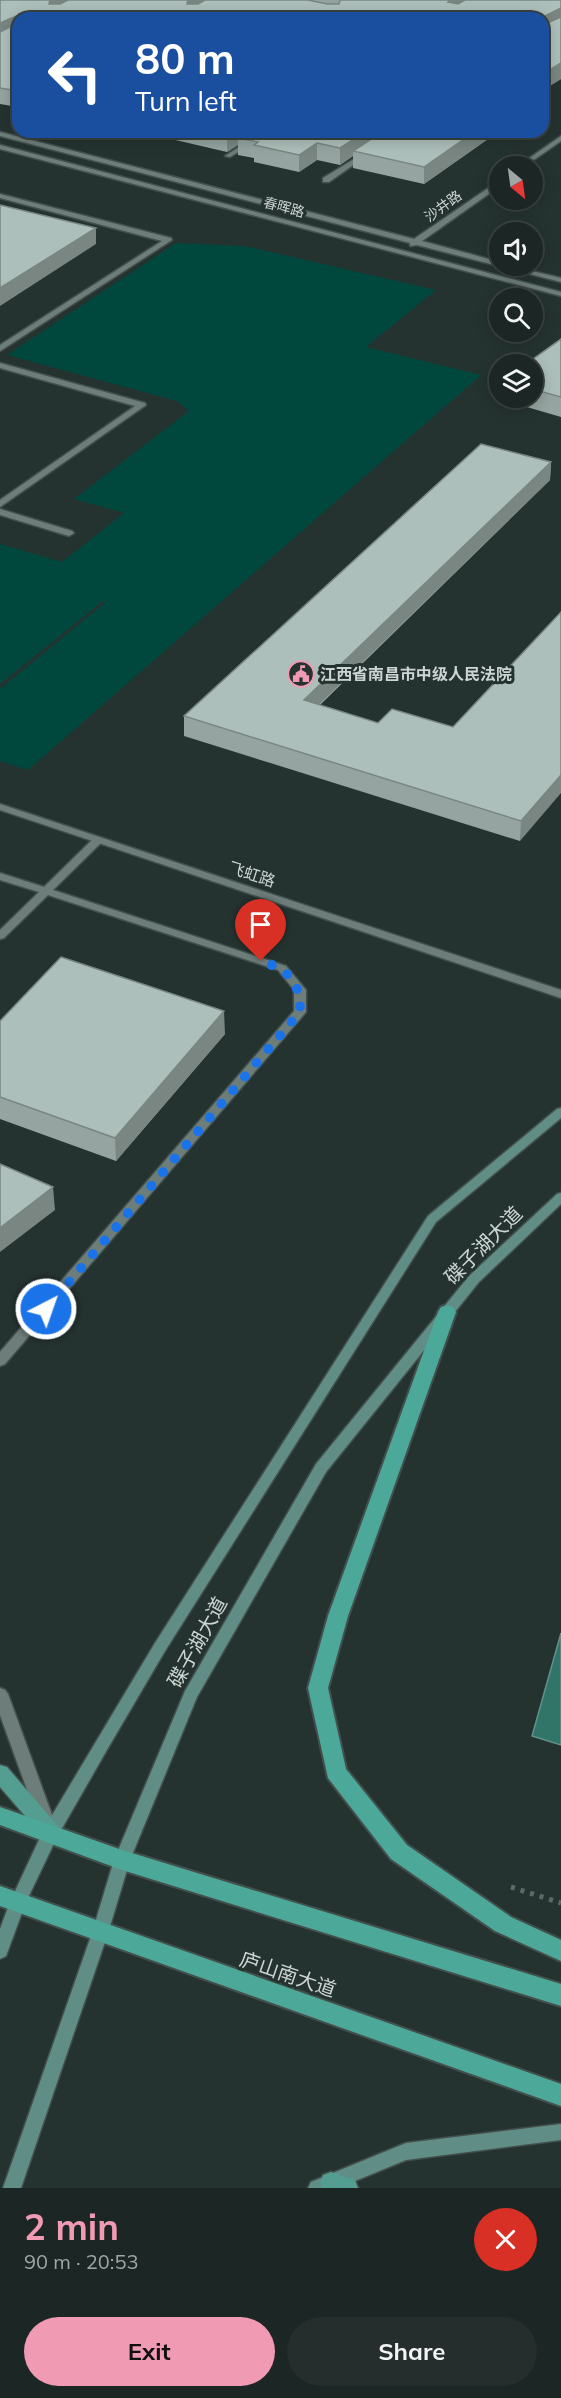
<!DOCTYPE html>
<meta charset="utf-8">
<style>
:root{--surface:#1c2624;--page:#252e2c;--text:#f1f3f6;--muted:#a0a5a6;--line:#3a4341;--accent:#f09ab4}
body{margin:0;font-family:Mulish,"Noto Sans SC",sans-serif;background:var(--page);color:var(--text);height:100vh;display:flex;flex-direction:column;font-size:22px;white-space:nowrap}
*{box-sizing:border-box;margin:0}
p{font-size:20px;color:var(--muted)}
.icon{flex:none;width:33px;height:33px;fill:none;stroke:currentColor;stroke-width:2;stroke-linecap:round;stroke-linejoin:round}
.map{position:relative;height:2188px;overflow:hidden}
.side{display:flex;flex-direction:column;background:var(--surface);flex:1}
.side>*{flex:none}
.hud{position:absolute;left:12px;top:12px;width:537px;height:126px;border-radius:18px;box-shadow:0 3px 15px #0003,0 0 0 2px var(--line);background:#1a4fa0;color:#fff;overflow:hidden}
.needle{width:39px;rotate:151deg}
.controls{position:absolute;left:489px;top:156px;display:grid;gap:12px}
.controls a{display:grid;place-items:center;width:54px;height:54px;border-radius:50%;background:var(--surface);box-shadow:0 3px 15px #0003,0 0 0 2px var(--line);font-size:30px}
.pin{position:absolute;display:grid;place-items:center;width:51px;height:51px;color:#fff;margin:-62px -26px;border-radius:50% 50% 50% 0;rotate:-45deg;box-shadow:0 0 6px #0007}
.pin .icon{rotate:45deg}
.me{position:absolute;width:66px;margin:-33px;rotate:41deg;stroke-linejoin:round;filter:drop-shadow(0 0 4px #0008)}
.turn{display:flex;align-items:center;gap:21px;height:126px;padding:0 24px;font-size:27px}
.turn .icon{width:78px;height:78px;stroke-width:2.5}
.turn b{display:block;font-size:42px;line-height:51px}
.round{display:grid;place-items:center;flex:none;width:63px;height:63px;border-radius:32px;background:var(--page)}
.headline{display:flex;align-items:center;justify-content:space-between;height:102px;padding:0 24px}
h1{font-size:36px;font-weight:700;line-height:45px;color:var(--accent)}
.cta{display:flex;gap:12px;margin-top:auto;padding:12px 24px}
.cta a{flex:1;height:69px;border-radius:36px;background:var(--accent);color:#111;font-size:24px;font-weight:700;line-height:69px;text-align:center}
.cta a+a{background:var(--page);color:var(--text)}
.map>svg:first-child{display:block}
.green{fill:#00483e}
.water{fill:#317569;stroke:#609289;stroke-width:1.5}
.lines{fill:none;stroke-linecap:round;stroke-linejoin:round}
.service-casing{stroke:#424f4c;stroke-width:3}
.minor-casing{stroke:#424f4c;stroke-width:3}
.tertiary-casing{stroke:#424f4c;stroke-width:3}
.secondary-casing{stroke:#424f4c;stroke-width:3}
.primary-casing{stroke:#424f4c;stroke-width:3}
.trunk-casing{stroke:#424f4c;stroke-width:4}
.path{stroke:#5d6967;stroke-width:5;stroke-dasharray:4 6;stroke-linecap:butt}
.service{fill:#6d7d7a;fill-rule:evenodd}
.minor{fill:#6d7d7a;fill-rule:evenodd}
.tertiary{fill:#6d7d7a;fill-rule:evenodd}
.secondary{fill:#608d85;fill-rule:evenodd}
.primary{fill:#549d91;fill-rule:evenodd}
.trunk{fill:#4ca898;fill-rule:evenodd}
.wall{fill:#95a4a0}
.shaded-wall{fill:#798682}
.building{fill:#adbfba;stroke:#798682;stroke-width:1.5}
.route{stroke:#1a73e8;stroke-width:10;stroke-dasharray:0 18}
.labels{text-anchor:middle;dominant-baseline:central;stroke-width:6;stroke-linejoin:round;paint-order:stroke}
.far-street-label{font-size:14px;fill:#ccd5d3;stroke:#253330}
.poi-label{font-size:16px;font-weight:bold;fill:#ccd5d3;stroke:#253330;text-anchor:start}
.street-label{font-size:16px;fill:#ccd5d3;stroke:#253330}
.near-street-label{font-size:20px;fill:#ccd5d3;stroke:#253330}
</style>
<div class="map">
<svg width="561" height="2188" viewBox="0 0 561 2188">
<rect width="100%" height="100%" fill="#253330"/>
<!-- green -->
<path class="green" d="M 176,243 L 245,246 L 436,290 L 366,347 L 481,375 L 28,770 L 0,761 L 0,689 L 106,602 L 103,601 L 0,684 L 0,544 L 62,562 L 124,513 L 74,499 L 189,411 L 177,401 L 7,355 Z"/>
<!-- water -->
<path class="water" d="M 561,1633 L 561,1745 L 532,1736 Z"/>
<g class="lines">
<!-- service casing -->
<g class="service-casing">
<path id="service" d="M 364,153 L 369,154 L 329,182 L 323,182 L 323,178 Z
M 0,194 L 171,238 L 172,240 L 0,351 L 0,345 L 162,241 L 0,198 Z
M 0,363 L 145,403 L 146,405 L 0,507 L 0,500 L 135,406 L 0,368 Z
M 0,509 L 72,531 L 74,533 L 69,536 L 0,515 Z
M 98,837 L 102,838 L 103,840 L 102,842 L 53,890 L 286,966 L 306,990 L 306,1012 L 5,1364 L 0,1366 L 0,1352 L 294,1011 L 294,990 L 278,970 L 48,895 L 4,938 L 0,939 L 0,930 L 39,892 L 0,880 L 0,873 L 44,887 L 94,838 Z
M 0,1688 L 5,1690 L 8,1694 L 55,1823 L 53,1828 L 47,1830 L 41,1828 L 39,1823 L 0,1715 Z"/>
</g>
<!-- minor casing -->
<g class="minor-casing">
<path id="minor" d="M 262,132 L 270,132 L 230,157 L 225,156 Z"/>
</g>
<!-- tertiary casing -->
<g class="tertiary-casing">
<path id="tertiary" d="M 0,132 L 414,239 L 500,180 L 500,186 L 422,241 L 500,262 L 500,266 L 512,266 L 561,278 L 561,282 L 417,245 L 410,246 L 410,243 L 0,136 Z
M 561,136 L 561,141 L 525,166 L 518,166 Z
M 0,145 L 561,292 L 561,296 L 0,149 Z
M 0,804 L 561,990 L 561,998 L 0,810 Z"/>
</g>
<!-- secondary casing -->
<g class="secondary-casing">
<path id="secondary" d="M 561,1108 L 561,1118 L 436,1222 L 165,1651 L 108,1748 L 57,1837 L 26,1902 L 6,1956 L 0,1959 L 0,1929 L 10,1902 L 45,1827 L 155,1643 L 428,1216 L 557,1109 Z
M 561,1193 L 561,1204 L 479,1282 L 326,1472 L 197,1697 L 130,1860 L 108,1933 L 21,2188 L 3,2188 L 92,1933 L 114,1860 L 185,1691 L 316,1464 L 469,1276 L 557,1194 Z
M 561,2124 L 561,2140 L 406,2160 L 338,2188 L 308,2188 L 311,2182 L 406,2143 Z"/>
</g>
<!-- primary casing -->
<g class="primary-casing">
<path id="primary" d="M 0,1765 L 7,1767 L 58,1826 L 61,1832 L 58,1838 L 51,1841 L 44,1838 L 0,1787 Z
M 331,2172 L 355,2180 L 358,2188 L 322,2188 L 320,2183 L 323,2175 Z"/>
</g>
<!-- trunk casing -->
<g class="trunk-casing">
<path id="trunk" d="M 447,1305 L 453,1307 L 456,1312 L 348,1616 L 328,1688 L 346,1769 L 407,1845 L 511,1917 L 561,1940 L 561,1961 L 495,1931 L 391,1859 L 328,1778 L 308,1688 L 328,1616 L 438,1312 L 441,1307 Z
M 0,1807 L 122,1850 L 561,1984 L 561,2006 L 122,1870 L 0,1825 Z
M 0,1886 L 561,2084 L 561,2106 L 0,1906 Z"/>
</g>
<!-- path -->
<path class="path" d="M 511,1887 L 561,1903"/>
<!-- service -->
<use href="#service" class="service"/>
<!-- minor -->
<use href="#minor" class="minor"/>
<!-- tertiary -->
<use href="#tertiary" class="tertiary"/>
<!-- secondary -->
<use href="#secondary" class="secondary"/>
<!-- primary -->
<use href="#primary" class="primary"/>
<!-- trunk -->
<use href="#trunk" class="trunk"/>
</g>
<!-- wall -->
<path class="wall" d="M 0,0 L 561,0 L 561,79 L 543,90 L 543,18 L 18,18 L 18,107 L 0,104 Z
M 141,132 L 498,132 L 424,184 L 353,168 L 353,156 L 340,165 L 317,160 L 299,172 L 254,162 L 254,158 L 238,155 L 238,145 L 227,152 Z
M 561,339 L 561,417 L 503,400 L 503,398 L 532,398 L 532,364 Z
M 551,462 L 550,480 L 320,705 L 378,723 L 453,727 L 561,612 L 520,841 L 184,736 L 184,716 Z
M 0,1021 L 225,1034 L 116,1161 L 0,1119 Z"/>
<!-- shaded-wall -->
<path class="shaded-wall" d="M 50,0 L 79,0 L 51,16 L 49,4 Z
M 188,0 L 216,0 L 188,16 L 187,4 Z
M 451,0 L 474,0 L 448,18 L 448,2 Z
M 561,8 L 561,23 L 543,32 L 543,17 Z
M 16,16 L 17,32 L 0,40 L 0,23 Z
M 561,63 L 561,79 L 543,90 L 543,74 Z
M 231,132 L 258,132 L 238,138 L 238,145 L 227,152 L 227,135 Z
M 365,132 L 390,132 L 353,151 L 353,156 L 340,165 L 340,148 Z
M 474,132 L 498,132 L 424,184 L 424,167 Z
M 317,143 L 317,160 L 299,172 L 299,155 Z
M 96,228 L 96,244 L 0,306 L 0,288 Z
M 551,462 L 550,480 L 304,719 L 304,700 Z
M 561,775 L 561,793 L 520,841 L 521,821 Z
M 224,1011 L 225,1034 L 116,1161 L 115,1138 Z
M 53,1187 L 55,1210 L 0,1252 L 0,1228 Z"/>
<!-- building -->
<path class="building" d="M 0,0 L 50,0 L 49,4 L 60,4 L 68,0 L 188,0 L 187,4 L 198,4 L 205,0 L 308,0 L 327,4 L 339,4 L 340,0 L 451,0 L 448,2 L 458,4 L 465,0 L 561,0 L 561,8 L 543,17 L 543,18 L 19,18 L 16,16 L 0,23 Z
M 561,17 L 561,63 L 543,74 L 543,25 Z
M 18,23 L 18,91 L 0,88 L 0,32 Z
M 214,132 L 231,132 L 227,135 Z
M 247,132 L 365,132 L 340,148 L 317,143 L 299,155 L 254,145 L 258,142 L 238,138 Z
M 382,132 L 474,132 L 424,167 L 353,151 Z
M 0,205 L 96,228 L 0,288 Z
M 561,339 L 561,397 L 532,389 L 532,364 L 526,364 Z
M 481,444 L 551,462 L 304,700 L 378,723 L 392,709 L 453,727 L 561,612 L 561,775 L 521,821 L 184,716 Z
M 61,957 L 224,1011 L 115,1138 L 0,1097 L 0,1021 Z
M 0,1164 L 53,1187 L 0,1228 Z"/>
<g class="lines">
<!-- route -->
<path class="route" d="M 46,1309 L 300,1012 C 300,981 290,971 261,961"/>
</g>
<!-- icons -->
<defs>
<g id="civic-ring" transform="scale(1.35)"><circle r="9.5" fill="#253330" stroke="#f09ab4" stroke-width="1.5"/><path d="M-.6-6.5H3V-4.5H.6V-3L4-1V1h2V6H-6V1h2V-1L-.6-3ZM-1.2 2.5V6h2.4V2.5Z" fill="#f09ab4"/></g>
</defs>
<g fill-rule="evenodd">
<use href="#civic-ring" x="301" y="674"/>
</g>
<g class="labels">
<!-- far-street labels -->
<g class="far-street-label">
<text transform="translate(443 206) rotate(-36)">沙井路</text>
<text transform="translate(284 207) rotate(15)">春晖路</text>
</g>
<!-- poi labels -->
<g class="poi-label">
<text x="320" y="674">江西省南昌市中级人民法院</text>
</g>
<!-- street labels -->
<g class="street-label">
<text transform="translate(252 874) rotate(18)">飞虹路</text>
</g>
<!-- near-street labels -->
<g class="near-street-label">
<text transform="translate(483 1245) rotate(-45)">碟子湖大道</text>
<text transform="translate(197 1642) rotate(-61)">碟子湖大道</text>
<text transform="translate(288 1974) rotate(19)">庐山南大道</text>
</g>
</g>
</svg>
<div class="controls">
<a><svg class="needle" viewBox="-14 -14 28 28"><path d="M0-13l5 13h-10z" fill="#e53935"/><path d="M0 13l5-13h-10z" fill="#a0a5a6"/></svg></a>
<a><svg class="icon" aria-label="sound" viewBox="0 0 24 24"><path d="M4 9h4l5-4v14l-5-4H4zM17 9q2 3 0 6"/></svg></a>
<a><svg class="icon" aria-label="search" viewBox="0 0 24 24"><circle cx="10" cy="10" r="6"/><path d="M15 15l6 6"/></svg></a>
<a><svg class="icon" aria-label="layers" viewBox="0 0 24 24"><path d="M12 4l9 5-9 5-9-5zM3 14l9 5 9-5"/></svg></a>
</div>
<div class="pin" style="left:261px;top:961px;background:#d93025"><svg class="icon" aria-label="arrive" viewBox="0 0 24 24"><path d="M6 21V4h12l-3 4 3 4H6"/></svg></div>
<svg class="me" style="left:46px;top:1309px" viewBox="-20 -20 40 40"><circle r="17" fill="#1a73e8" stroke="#fff" stroke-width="3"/><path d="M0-11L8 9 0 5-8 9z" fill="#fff"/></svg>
<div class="hud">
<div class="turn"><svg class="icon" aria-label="left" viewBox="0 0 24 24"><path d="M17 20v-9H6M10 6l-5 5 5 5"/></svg><div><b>80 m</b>Turn left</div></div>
</div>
</div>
<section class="side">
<div class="headline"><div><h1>2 min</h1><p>90 m · 20:53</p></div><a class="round" style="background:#d93025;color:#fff"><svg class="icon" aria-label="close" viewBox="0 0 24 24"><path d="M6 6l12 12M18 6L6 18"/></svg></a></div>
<div class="cta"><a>Exit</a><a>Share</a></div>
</section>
